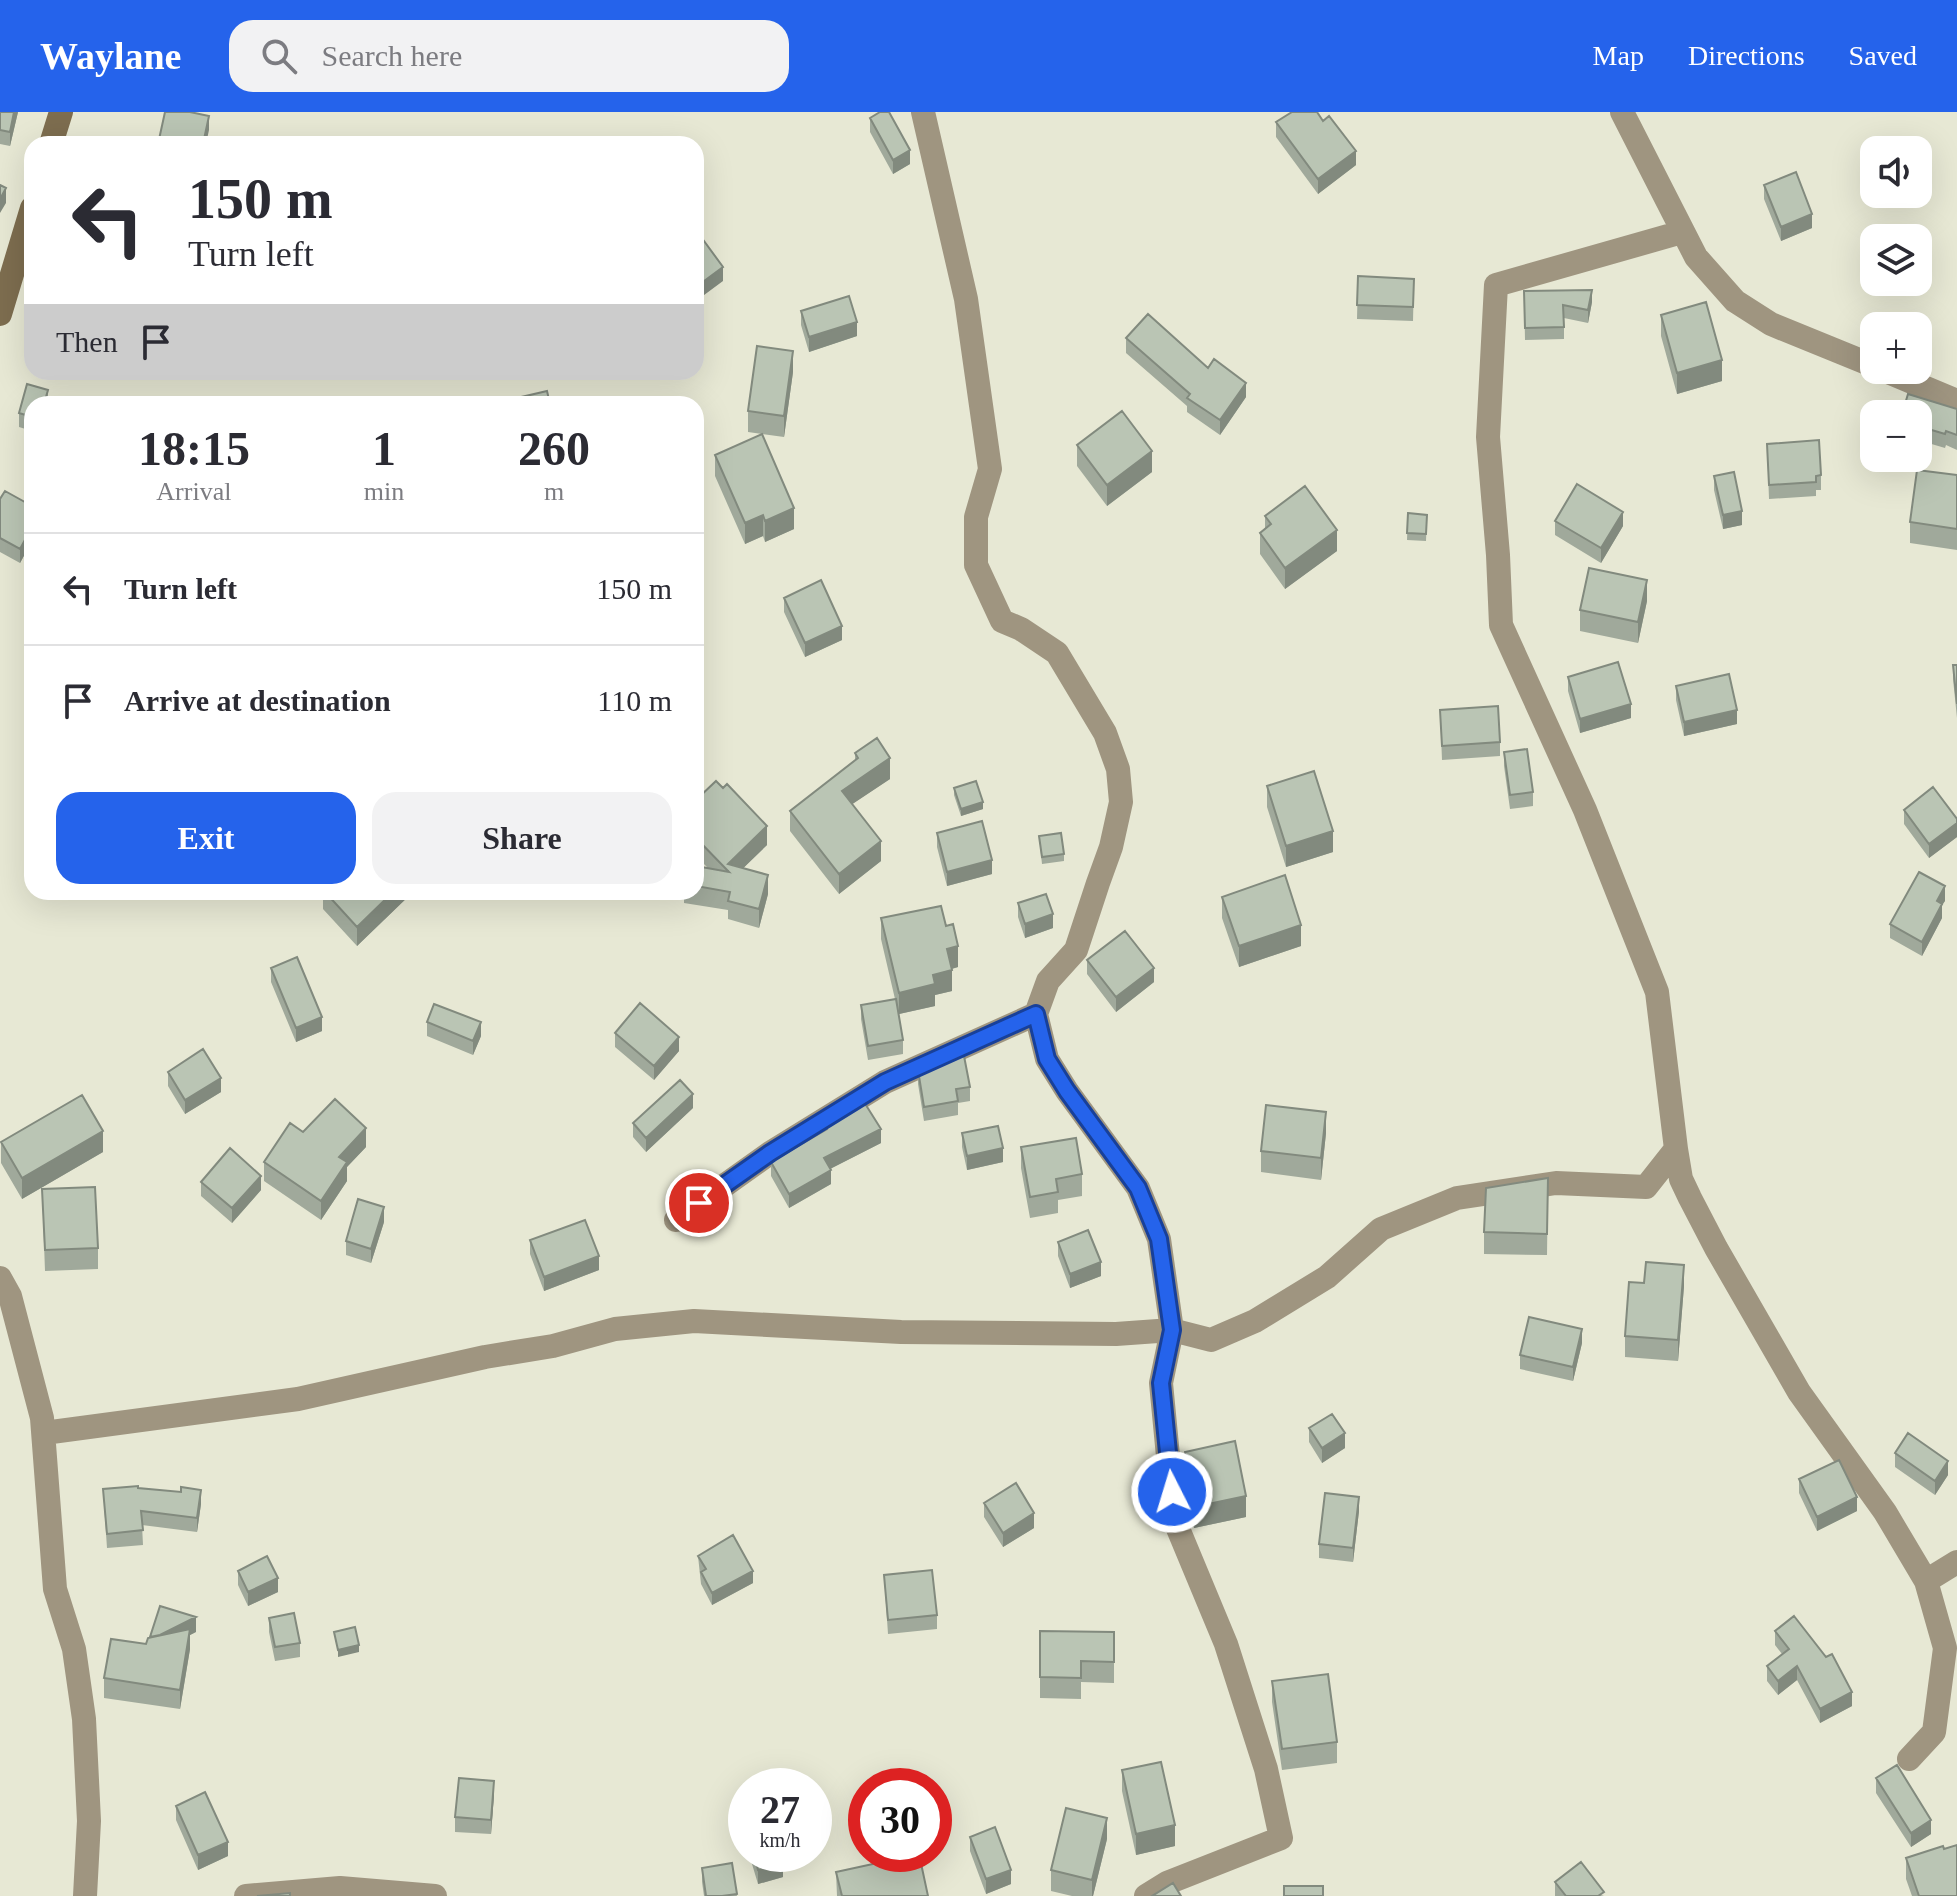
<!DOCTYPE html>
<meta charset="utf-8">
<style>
:root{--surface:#fff;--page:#f2f2f3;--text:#2b2b33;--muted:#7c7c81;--line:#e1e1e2;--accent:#2563eb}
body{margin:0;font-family:"Times New Roman",serif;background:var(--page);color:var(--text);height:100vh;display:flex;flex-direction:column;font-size:30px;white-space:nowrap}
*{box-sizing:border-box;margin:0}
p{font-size:26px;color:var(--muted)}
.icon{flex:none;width:44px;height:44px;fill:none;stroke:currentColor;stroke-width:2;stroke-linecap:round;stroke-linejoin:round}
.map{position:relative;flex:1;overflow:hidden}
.sheet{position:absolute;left:24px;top:284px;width:680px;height:504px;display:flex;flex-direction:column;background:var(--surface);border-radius:24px;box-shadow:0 8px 32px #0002}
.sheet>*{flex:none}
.guide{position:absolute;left:24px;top:24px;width:680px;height:244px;border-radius:24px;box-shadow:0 8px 32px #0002;background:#fff;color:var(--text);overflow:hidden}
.buttons{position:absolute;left:1860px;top:24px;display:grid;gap:16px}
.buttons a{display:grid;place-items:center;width:72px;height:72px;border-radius:16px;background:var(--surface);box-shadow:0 8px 32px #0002;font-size:40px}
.speed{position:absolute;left:728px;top:1656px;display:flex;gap:16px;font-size:40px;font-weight:700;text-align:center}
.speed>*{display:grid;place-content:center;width:104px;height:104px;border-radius:50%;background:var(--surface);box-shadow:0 8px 32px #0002;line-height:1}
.speed small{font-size:20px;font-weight:400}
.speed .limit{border:12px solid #d22;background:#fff;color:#111}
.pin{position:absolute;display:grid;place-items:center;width:68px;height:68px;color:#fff;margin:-34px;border:4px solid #fff;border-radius:50%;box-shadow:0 2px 8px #0007}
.me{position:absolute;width:88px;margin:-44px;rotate:355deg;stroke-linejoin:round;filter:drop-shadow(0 0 6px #0008)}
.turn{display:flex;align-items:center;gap:28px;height:168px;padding:0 32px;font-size:36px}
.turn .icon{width:104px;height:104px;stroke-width:2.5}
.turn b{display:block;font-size:56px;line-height:68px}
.then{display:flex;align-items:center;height:76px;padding:0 32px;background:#0003;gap:16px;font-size:30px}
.eta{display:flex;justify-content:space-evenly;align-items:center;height:136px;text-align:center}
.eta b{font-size:48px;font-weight:800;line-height:56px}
.action{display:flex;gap:16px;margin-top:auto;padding:16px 32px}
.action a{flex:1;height:92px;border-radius:24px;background:var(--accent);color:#fff;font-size:32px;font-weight:800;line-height:92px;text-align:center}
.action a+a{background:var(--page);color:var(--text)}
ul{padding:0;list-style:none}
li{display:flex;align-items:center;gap:24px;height:112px;padding:0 32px;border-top:2px solid var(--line)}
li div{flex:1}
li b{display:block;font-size:30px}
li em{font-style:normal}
header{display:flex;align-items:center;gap:48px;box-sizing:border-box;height:112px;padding:0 40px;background:var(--accent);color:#fff}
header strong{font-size:38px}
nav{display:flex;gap:44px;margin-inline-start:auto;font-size:28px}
.search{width:560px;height:72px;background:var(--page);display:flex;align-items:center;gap:20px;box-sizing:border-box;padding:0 28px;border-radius:24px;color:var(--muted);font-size:30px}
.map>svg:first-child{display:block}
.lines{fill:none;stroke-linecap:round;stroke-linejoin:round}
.street{stroke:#9f9580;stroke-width:24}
.secondary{stroke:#7d6d4f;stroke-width:24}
.wall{fill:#a0a99b}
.shaded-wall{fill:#828a7e}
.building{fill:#bac5b4;stroke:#828a7e;stroke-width:2}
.route-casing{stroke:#184099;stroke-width:20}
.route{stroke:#2563eb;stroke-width:14}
</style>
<header>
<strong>Waylane</strong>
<div class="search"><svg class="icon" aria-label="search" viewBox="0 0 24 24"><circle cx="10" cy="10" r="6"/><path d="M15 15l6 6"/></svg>Search here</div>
<nav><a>Map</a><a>Directions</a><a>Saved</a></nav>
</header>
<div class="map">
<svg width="1957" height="1784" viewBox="0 0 1957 1784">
<rect width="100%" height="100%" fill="#e7e8d4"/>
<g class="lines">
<!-- street -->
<path class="street" d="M 923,0 L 966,187 L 990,357 L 976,405 L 976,453 L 1002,509 L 1021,517 L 1057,541 L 1105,621 L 1118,657 L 1121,690 L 1111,735 L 1098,771 L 1076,838 L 1048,869 L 1036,902 L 1047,947 L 1067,979 L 1138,1076 L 1159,1127 L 1172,1218 L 1161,1271 L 1174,1407 L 1226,1532 L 1266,1657 L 1281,1726 L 1167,1771 L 1146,1784
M 1622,0 L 1696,145 L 1735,189 L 1771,212 L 1874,254
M 1883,258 L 1957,289
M 1676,1037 L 1657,880 L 1585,698 L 1501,513 L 1498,443 L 1488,325 L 1496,173 L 1682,120
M 676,1108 L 770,1041 L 885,970 L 1036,902
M 0,1166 L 10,1184 L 42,1306 L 55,1477 L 74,1537 L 84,1607 L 89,1709 L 85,1784
M 44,1321 L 298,1287 L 485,1245 L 553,1234 L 615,1217 L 694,1209 L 901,1220 L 1116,1222 L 1172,1218 L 1211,1228 L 1255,1209 L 1327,1165 L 1381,1117 L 1457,1086 L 1556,1071 L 1646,1075 L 1676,1037 L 1681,1067 L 1690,1086 L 1716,1136 L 1799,1280 L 1885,1400 L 1926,1469 L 1945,1536 L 1934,1620 L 1909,1647
M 1926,1469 L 1957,1450
M 246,1784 L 340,1776 L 435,1784"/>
<!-- secondary -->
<path class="secondary" d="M 51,32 L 61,0
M 0,202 L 32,96"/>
</g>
<!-- wall -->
<path class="wall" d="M 0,0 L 18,0 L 10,34 L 0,32 Z
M 870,6 L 910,52 L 893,62 L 870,20 Z
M 1276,10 L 1356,53 L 1318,82 L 1276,25 Z
M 1764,73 L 1812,116 L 1781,129 L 1764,87 Z
M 1358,164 L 1414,167 L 1413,209 L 1357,207 Z
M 1524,179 L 1592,190 L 1588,211 L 1564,206 L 1564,227 L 1525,228 Z
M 801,199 L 857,224 L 809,240 L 801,213 Z
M 1661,203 L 1722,269 L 1677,282 L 1661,224 Z
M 1126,226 L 1208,256 L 1246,285 L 1220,323 L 1187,300 L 1187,294 L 1126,241 Z
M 793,260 L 784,325 L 762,322 L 794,417 L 765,430 L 763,424 L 745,432 L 715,364 L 715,343 L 762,322 L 748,320 L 748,299 Z
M 27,272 L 48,278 L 48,292 L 32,292 L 32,319 L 19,315 L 19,301 Z
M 1957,297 L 1957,338 L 1946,333 L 1945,336 L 1918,328 L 1918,302 Z
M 1767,332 L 1821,363 L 1821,378 L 1816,378 L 1816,384 L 1769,387 Z
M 1077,333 L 1152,360 L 1107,394 L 1077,354 Z
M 1957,363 L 1957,438 L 1910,431 L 1910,410 Z
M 1714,364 L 1742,413 L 1723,417 L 1714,378 Z
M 0,387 L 32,394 L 32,429 L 20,451 L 0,440 Z
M 1408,401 L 1427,403 L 1426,429 L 1407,428 Z
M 1265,404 L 1337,439 L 1285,477 L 1260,442 L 1260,421 L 1265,417 Z
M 1555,409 L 1623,414 L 1601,451 L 1555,423 Z
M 784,486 L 842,528 L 805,545 L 784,500 Z
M 1647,489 L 1638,531 L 1580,519 L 1580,498 Z
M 1953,553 L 1957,553 L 1957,606 L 1953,567 Z
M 1568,565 L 1631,606 L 1580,621 L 1568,579 Z
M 1676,574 L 1737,612 L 1684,624 L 1676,588 Z
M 1440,598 L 1500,630 L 1500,644 L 1442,648 Z
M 1504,640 L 1533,680 L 1533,694 L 1510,697 L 1504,654 Z
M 855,641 L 890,667 L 852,692 L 881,749 L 839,782 L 790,719 L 790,699 L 855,648 Z
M 1267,674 L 1333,740 L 1286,755 L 1267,695 Z
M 954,676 L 983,697 L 961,704 L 954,683 Z
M 696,688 L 767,733 L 743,756 L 768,782 L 759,816 L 728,807 L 728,798 L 684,791 L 684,780 L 696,780 L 696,754 L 708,756 L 696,744 Z
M 1904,698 L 1957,707 L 1957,725 L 1929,746 L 1904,712 Z
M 937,721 L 992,762 L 947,774 L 937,735 Z
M 1039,724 L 1064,742 L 1064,749 L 1042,752 Z
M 323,780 L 413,780 L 357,834 L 323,797 Z
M 1222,785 L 1301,834 L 1239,855 L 1222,806 Z
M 1945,789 L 1942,793 L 1942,806 L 1922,844 L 1890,826 L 1890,812 Z
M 1018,791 L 1053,816 L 1025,826 L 1018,805 Z
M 881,806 L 958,855 L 952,857 L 952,879 L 935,883 L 935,894 L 899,902 L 903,928 L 903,942 L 868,948 L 861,907 L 861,893 L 895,887 L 881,827 Z
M 1087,848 L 1154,870 L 1116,900 L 1087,862 Z
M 271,856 L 322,919 L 296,930 L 271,870 Z
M 427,910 L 481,924 L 473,943 L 427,924 Z
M 615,921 L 679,939 L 654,968 L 615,935 Z
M 918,958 L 970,975 L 970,989 L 958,991 L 958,1003 L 924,1009 L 918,972 Z
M 168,960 L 221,980 L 185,1002 L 168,974 Z
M 693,996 L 646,1040 L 633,1025 L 633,1011 Z
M 824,1011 L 881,1031 L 830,1057 L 831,1072 L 789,1096 L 771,1064 L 771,1050 L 824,1019 Z
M 962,1021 L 1003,1050 L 967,1058 L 962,1035 Z
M 1326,1021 L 1321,1068 L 1261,1060 L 1261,1039 Z
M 1,1030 L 103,1040 L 22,1087 L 1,1051 Z
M 366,1035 L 347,1055 L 347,1069 L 321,1108 L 264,1069 L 264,1050 Z
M 1021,1035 L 1082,1062 L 1082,1084 L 1058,1088 L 1058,1101 L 1030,1106 L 1021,1056 Z
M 1548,1066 L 1547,1143 L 1484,1142 L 1484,1120 Z
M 201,1070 L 261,1078 L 232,1111 L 201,1084 Z
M 42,1077 L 98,1136 L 98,1157 L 45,1159 Z
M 384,1110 L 371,1151 L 346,1143 L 346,1129 Z
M 530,1128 L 599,1158 L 544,1179 L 530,1142 Z
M 1058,1130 L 1101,1164 L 1070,1176 L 1058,1144 Z
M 1684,1174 L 1678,1249 L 1625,1245 L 1625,1224 Z
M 1582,1231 L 1573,1269 L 1520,1257 L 1520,1243 Z
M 1309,1316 L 1345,1336 L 1322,1351 L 1309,1330 Z
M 1185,1340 L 1246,1405 L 1194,1416 L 1188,1400 L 1185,1361 Z
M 1895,1341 L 1948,1363 L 1935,1383 L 1895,1355 Z
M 1799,1367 L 1857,1399 L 1817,1419 L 1799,1381 Z
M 138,1376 L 201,1392 L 197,1420 L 142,1413 L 143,1433 L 107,1436 L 103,1377 Z
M 984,1391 L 1034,1416 L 1003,1435 L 984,1405 Z
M 1359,1399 L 1353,1450 L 1319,1446 L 1319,1432 Z
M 698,1444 L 753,1471 L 712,1493 L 701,1472 Z
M 238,1459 L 278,1480 L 248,1494 L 238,1473 Z
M 884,1463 L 937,1503 L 937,1517 L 888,1522 Z
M 269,1506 L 300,1531 L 300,1545 L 275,1549 L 269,1520 Z
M 1040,1519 L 1114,1520 L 1114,1571 L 1081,1570 L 1081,1587 L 1040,1586 Z
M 1775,1519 L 1852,1594 L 1820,1611 L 1797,1568 L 1778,1583 L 1767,1569 L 1767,1554 L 1782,1542 L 1775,1533 Z
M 196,1520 L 190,1523 L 190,1537 L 180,1597 L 104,1586 L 104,1566 L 146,1532 Z
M 1272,1569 L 1337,1630 L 1337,1651 L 1282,1658 L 1272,1590 Z
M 1122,1658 L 1175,1734 L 1136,1743 L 1122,1679 Z
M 1876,1666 L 1931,1722 L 1911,1735 L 1876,1681 Z
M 494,1683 L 491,1722 L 455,1720 L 455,1705 Z
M 176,1694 L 228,1744 L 198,1758 L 176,1708 Z
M 970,1725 L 1011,1772 L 986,1782 L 970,1739 Z
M 1107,1727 L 1093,1784 L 1072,1784 L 1051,1779 L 1051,1758 Z
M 1944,1737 L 1957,1784 L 1912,1784 L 1906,1767 L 1906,1746 Z
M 749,1742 L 781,1742 L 783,1765 L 758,1772 Z
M 732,1751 L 737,1784 L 704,1784 L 702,1770 L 702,1756 Z
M 836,1760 L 928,1784 L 837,1784 Z
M 1555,1770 L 1604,1784 L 1555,1784 Z"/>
<!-- shaded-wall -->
<path class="shaded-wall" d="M 14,0 L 18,0 L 10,34 L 10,20 Z
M 209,4 L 209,18 L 206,32 L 203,32 Z
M 910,38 L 910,52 L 893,62 L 893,48 Z
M 1356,39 L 1356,53 L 1318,82 L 1318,67 Z
M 6,76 L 6,91 L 0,101 L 0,87 Z
M 1812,102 L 1812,116 L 1781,129 L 1781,115 Z
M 723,155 L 723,169 L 696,189 L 696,175 Z
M 1592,178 L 1592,190 L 1588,211 L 1588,198 Z
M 857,210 L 857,224 L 809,240 L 809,225 Z
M 793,239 L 793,260 L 784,325 L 784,304 Z
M 1722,248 L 1722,269 L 1677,282 L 1677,261 Z
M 1246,271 L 1246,285 L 1220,323 L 1220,308 Z
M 1152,339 L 1152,360 L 1107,394 L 1107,373 Z
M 794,396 L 794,417 L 765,430 L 765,409 Z
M 1742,399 L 1742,413 L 1723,417 L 1723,403 Z
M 1623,400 L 1623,414 L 1601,451 L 1601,436 Z
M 763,403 L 763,424 L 745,432 L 745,411 Z
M 32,415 L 32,429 L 20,451 L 20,437 Z
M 1337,418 L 1337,439 L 1285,477 L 1285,456 Z
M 699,425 L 699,446 L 696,447 L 696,426 Z
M 1647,468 L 1647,489 L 1638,531 L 1638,510 Z
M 842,514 L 842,528 L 805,545 L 805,531 Z
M 1631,592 L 1631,606 L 1580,621 L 1580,607 Z
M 1737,598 L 1737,612 L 1684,624 L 1684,610 Z
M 890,646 L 890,667 L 842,699 L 842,679 Z
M 983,690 L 983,697 L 961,704 L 961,697 Z
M 1957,711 L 1957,725 L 1929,746 L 1929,732 Z
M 767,714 L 767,733 L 729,770 L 728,752 Z
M 1333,719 L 1333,740 L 1286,755 L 1286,734 Z
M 881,729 L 881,749 L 839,782 L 839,762 Z
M 992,748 L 992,762 L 947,774 L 947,760 Z
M 768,763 L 768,782 L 759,816 L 759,797 Z
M 1945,774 L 1945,789 L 1942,793 L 1942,806 L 1922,844 L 1922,830 L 1937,789 Z
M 393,780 L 413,780 L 357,834 L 357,815 Z
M 1053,802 L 1053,816 L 1025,826 L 1025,812 Z
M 1301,813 L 1301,834 L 1239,855 L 1239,834 Z
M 958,834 L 958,855 L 947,858 L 947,837 Z
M 1154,856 L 1154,870 L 1116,900 L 1116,885 Z
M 952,858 L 952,879 L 935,883 L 935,894 L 899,902 L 899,881 L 933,863 Z
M 322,905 L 322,919 L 296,930 L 296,916 Z
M 481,910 L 481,924 L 473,943 L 473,929 Z
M 679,925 L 679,939 L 654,968 L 654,954 Z
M 221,966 L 221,980 L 185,1002 L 185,988 Z
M 693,982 L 693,996 L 646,1040 L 646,1026 Z
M 1326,1000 L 1326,1021 L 1321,1068 L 1321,1046 Z
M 366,1016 L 366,1035 L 347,1055 L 347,1069 L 321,1108 L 321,1089 L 339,1045 Z
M 881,1017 L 881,1031 L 824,1060 L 824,1046 Z
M 103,1019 L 103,1040 L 22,1087 L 22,1066 Z
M 1003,1036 L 1003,1050 L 967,1058 L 967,1044 Z
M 831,1058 L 831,1072 L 789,1096 L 789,1082 Z
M 261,1064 L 261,1078 L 232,1111 L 232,1096 Z
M 384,1095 L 384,1110 L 371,1151 L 371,1137 Z
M 599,1144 L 599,1158 L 544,1179 L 544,1165 Z
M 1101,1150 L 1101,1164 L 1070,1176 L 1070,1162 Z
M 1684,1153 L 1684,1174 L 1678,1249 L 1678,1228 Z
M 1582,1217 L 1582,1231 L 1573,1269 L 1573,1255 Z
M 1345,1321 L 1345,1336 L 1322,1351 L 1322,1336 Z
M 1948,1349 L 1948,1363 L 1935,1383 L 1935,1369 Z
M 201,1378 L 201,1392 L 197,1420 L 197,1406 Z
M 1246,1384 L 1246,1405 L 1194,1416 L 1194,1395 Z
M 1359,1385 L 1359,1399 L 1353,1450 L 1353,1436 Z
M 1857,1385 L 1857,1399 L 1817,1419 L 1817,1405 Z
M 1034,1401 L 1034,1416 L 1003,1435 L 1003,1421 Z
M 753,1459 L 753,1471 L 712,1493 L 712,1481 Z
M 278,1466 L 278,1480 L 248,1494 L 248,1480 Z
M 196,1505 L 196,1520 L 190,1523 L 190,1537 L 180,1597 L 180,1578 L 148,1529 Z
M 359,1533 L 359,1540 L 338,1545 L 338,1538 Z
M 1797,1554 L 1797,1568 L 1778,1583 L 1778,1569 Z
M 1852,1580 L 1852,1594 L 1820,1611 L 1820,1597 Z
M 494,1669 L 494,1683 L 491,1722 L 491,1708 Z
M 1107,1706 L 1107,1727 L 1093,1784 L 1092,1784 L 1092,1768 Z
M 1931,1708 L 1931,1722 L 1911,1735 L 1911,1721 Z
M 1175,1713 L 1175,1734 L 1136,1743 L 1136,1722 Z
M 228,1730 L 228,1744 L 198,1758 L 198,1743 Z
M 783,1751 L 783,1765 L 758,1772 L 758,1758 Z
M 1011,1758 L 1011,1772 L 986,1782 L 986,1767 Z"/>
<!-- building -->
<path class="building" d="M 0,0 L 14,0 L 10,20 L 0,18 Z
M 165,0 L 190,0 L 209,4 L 203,32 L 158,32 Z
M 880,0 L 889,0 L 910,38 L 893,48 L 870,6 Z
M 1292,0 L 1317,0 L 1323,9 L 1329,4 L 1356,39 L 1318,67 L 1276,10 Z
M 1796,60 L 1812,102 L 1781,115 L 1764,73 Z
M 0,73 L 6,76 L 0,87 Z
M 696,118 L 723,155 L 696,175 Z
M 1358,164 L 1414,167 L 1413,195 L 1357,193 Z
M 1592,178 L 1588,198 L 1563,193 L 1564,215 L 1525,216 L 1524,179 Z
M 849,184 L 857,210 L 809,225 L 801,199 Z
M 1706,190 L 1722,248 L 1677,261 L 1661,203 Z
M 1148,202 L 1208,256 L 1214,247 L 1246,271 L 1220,308 L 1187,286 L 1190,282 L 1126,226 Z
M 757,234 L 793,239 L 784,304 L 748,299 Z
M 27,272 L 48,278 L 44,292 L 32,292 L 32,305 L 19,301 Z
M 547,279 L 550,292 L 500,292 L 500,290 Z
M 1908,282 L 1957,297 L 1957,323 L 1946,319 L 1945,322 L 1918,314 L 1918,302 L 1902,302 Z
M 1122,299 L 1152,339 L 1107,373 L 1077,333 Z
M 762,322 L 794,396 L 765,409 L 763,403 L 745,411 L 715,343 Z
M 1819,328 L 1821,363 L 1816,364 L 1816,370 L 1769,373 L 1767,332 Z
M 1917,358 L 1957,363 L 1957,417 L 1910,410 Z
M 1734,360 L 1742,399 L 1723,403 L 1714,364 Z
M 1577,372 L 1623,400 L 1601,436 L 1555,409 Z
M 1305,374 L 1337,418 L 1285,456 L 1260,421 L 1271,412 L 1265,404 Z
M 5,379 L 32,394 L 32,415 L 20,437 L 0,426 L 0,387 Z
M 1408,401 L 1427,403 L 1426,422 L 1407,421 Z
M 1589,456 L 1647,468 L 1638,510 L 1580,498 Z
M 821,468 L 842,514 L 805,531 L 784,486 Z
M 1618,550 L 1631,592 L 1580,607 L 1568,565 Z
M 1953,553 L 1957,553 L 1957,592 Z
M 1729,562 L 1737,598 L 1684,610 L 1676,574 Z
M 1498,594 L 1500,630 L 1442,634 L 1440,598 Z
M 877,626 L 890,646 L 842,679 L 881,729 L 839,762 L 790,699 L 858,646 L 855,641 Z
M 1527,637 L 1533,680 L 1510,683 L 1504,640 Z
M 1314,659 L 1333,719 L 1286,734 L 1267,674 Z
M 716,669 L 723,676 L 727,672 L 767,714 L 728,752 L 768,763 L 759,797 L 728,789 L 730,780 L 696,774 L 696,754 L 729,760 L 696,726 L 696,688 Z
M 976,669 L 983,690 L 961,697 L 954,676 Z
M 1933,675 L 1957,707 L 1957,711 L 1929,732 L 1904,698 Z
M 982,709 L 992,748 L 947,760 L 937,721 Z
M 1061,721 L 1064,742 L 1042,745 L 1039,724 Z
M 1919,760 L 1945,774 L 1937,789 L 1942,792 L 1922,830 L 1890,812 Z
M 1285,763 L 1301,813 L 1239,834 L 1222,785 Z
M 325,780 L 393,780 L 357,815 Z
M 1046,782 L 1053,802 L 1025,812 L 1018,791 Z
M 941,794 L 946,814 L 953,812 L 958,834 L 947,837 L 952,858 L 933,863 L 935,872 L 899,881 L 881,806 Z
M 1125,819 L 1154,856 L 1116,885 L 1087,848 Z
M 297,845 L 322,905 L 296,916 L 271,856 Z
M 896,887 L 903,928 L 868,934 L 861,893 Z
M 640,891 L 679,925 L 654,954 L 615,921 Z
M 434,892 L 481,910 L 473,929 L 427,910 Z
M 203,937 L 221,966 L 185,988 L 168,960 Z
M 964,944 L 970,975 L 956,977 L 958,989 L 924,995 L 918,958 L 939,948 Z
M 680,968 L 693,982 L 646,1026 L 633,1011 Z
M 82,983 L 103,1019 L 22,1066 L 1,1030 Z
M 335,987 L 366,1016 L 339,1045 L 347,1050 L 321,1089 L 264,1050 L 290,1011 L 303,1020 Z
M 864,990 L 881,1017 L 824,1046 L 831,1058 L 789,1082 L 771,1050 L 827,1017 L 824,1011 Z
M 1266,993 L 1326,1000 L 1321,1046 L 1261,1039 Z
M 998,1014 L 1003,1036 L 967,1044 L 962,1021 Z
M 1076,1026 L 1082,1062 L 1056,1067 L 1058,1080 L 1030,1085 L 1021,1035 Z
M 230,1036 L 261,1064 L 232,1096 L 201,1070 Z
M 1548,1066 L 1547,1122 L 1484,1120 L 1486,1076 Z
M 95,1075 L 98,1136 L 45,1138 L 42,1077 Z
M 358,1087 L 384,1095 L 371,1137 L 346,1129 Z
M 585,1108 L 599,1144 L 544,1165 L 530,1128 Z
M 1088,1118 L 1101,1150 L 1070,1162 L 1058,1130 Z
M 1646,1150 L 1684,1153 L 1678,1228 L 1625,1224 L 1629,1170 L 1644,1171 Z
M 1529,1205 L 1582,1217 L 1573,1255 L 1520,1243 Z
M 1332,1302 L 1345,1321 L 1322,1336 L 1309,1316 Z
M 1908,1321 L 1948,1349 L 1935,1369 L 1895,1341 Z
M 1235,1329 L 1246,1384 L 1194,1395 L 1188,1379 L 1185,1340 Z
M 1839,1348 L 1857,1385 L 1817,1405 L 1799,1367 Z
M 1016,1371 L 1034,1401 L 1003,1421 L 984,1391 Z
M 138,1374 L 138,1376 L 181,1380 L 181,1375 L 201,1378 L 197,1406 L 141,1399 L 143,1418 L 107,1422 L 103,1377 Z
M 1325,1381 L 1359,1385 L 1353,1436 L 1319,1432 Z
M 733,1423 L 753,1459 L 712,1481 L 701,1460 L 706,1457 L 698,1444 Z
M 267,1444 L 278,1466 L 248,1480 L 238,1459 Z
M 932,1458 L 937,1503 L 888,1508 L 884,1463 Z
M 160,1494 L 196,1505 L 160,1523 L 150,1525 Z
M 294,1501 L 300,1531 L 275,1535 L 269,1506 Z
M 1794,1504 L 1826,1545 L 1832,1542 L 1852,1580 L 1820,1597 L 1797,1554 L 1778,1569 L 1767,1554 L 1789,1537 L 1775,1519 Z
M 355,1515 L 359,1533 L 338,1538 L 334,1520 Z
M 190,1517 L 180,1578 L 104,1566 L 111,1527 L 146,1532 L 148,1526 Z
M 1040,1519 L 1114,1520 L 1114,1550 L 1081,1549 L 1081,1566 L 1040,1565 Z
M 1328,1562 L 1337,1630 L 1282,1637 L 1272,1569 Z
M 1161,1650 L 1175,1713 L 1136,1722 L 1122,1658 Z
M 1897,1653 L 1931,1708 L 1911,1721 L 1876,1666 Z
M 459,1666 L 494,1669 L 491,1708 L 455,1705 Z
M 205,1680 L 228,1730 L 198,1743 L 176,1694 Z
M 1066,1696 L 1107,1706 L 1092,1768 L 1051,1758 Z
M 995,1715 L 1011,1758 L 986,1767 L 970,1725 Z
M 1957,1733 L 1957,1784 L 1919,1784 L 1906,1746 L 1943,1734 L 1944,1737 Z
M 754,1742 L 781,1742 L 783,1751 L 758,1758 Z
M 919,1742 L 928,1784 L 842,1784 L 836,1760 Z
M 1581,1750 L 1604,1780 L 1598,1784 L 1566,1784 L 1555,1770 Z
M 732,1751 L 737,1782 L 722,1784 L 706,1784 L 702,1756 Z
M 1173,1771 L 1181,1784 L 1152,1784 Z
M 1284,1774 L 1323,1774 L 1323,1784 L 1284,1784 Z
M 290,1781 L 290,1784 L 257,1784 Z"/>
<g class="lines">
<!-- route casing -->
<g class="route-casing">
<path id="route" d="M 699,1091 L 770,1041 L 885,970 L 1036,902 L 1047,947 L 1067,979 L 1138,1076 L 1159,1127 L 1172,1218 L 1161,1271 L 1172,1380"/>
</g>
<!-- route -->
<use href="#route" class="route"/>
</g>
</svg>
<div class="buttons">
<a><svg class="icon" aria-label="sound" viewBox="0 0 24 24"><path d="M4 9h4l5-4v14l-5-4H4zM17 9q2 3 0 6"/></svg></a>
<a><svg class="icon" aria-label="layers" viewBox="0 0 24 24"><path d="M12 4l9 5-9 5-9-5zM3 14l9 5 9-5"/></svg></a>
<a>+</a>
<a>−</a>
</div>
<div class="speed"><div>27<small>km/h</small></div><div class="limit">30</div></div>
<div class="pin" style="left:699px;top:1091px;background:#d93025"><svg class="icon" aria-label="arrive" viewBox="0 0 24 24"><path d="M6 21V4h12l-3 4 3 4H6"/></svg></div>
<svg class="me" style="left:1172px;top:1380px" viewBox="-20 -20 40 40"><circle r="17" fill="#2563eb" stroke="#fff" stroke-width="3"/><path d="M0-11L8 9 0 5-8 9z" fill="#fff"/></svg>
<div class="guide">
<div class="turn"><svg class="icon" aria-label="left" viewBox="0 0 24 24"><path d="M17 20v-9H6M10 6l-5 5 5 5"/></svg><div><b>150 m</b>Turn left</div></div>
<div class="then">Then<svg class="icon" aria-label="arrive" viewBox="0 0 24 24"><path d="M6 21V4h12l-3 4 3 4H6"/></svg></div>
</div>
<section class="sheet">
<div class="eta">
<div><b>18:15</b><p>Arrival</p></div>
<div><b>1</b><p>min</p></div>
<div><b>260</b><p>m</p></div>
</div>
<ul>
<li><svg class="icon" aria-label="left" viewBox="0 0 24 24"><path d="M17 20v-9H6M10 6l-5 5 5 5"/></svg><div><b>Turn left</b></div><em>150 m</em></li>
<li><svg class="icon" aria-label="arrive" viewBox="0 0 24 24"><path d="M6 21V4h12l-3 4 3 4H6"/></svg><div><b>Arrive at destination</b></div><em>110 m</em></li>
</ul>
<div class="action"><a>Exit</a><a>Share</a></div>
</section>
</div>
